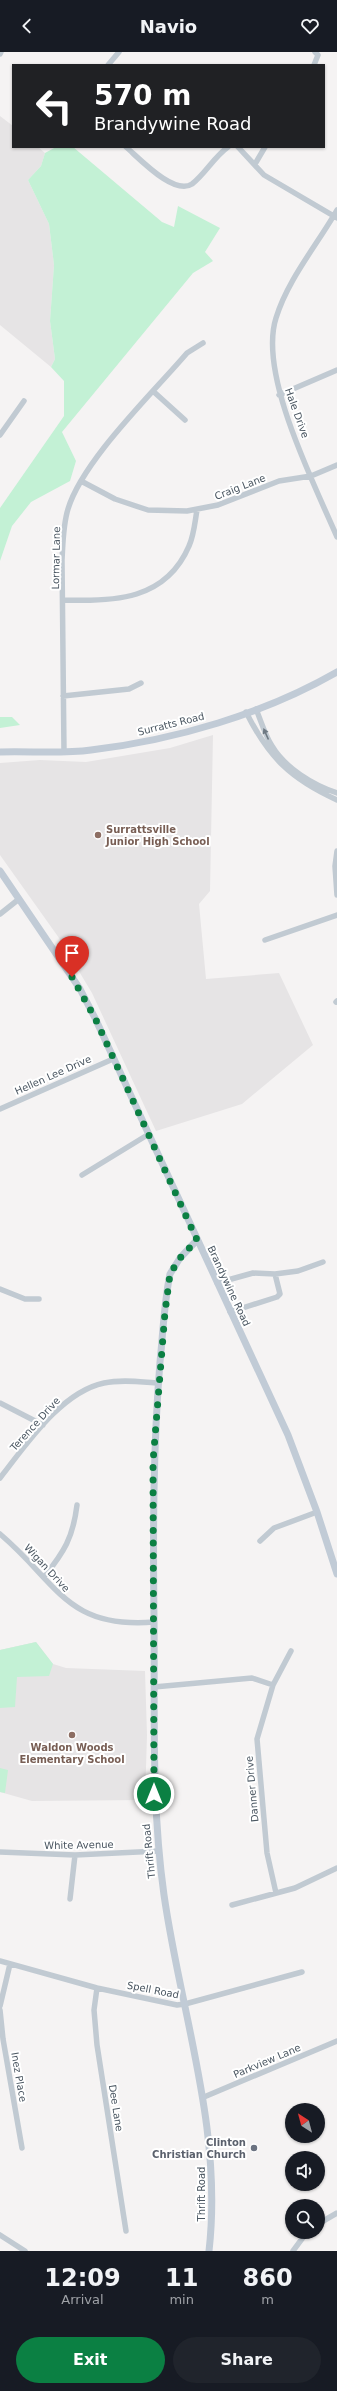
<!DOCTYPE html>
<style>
:root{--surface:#171b24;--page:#20242c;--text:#f1f3f6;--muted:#9ea1a6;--accent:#0b8043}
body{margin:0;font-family:"DejaVu Sans",sans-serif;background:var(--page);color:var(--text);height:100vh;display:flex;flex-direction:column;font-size:15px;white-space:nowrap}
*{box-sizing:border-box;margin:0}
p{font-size:13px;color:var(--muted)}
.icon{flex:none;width:22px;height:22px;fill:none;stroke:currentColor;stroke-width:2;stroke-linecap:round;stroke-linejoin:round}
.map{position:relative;height:2199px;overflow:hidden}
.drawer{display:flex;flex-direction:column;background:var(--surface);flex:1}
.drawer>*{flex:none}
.guide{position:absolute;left:12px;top:12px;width:313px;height:84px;border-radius:0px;box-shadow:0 1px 3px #0004;background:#202124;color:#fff;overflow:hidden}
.needle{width:26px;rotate:324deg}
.fabs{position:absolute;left:285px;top:2051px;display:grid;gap:8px}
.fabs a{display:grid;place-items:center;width:40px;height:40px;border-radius:50%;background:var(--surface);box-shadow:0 1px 3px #0004;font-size:20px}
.pin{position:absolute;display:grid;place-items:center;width:34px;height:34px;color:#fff;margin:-41px -17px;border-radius:50% 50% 50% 0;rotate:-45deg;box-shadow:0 0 4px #0007}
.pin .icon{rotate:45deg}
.me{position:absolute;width:44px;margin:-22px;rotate:0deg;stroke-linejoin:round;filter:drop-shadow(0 0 3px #0008)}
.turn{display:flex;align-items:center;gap:14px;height:84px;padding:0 16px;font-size:18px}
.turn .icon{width:52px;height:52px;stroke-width:2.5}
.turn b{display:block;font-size:28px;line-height:34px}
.eta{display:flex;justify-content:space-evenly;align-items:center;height:68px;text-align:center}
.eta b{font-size:24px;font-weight:600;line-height:28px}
.action{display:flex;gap:8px;margin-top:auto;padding:8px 16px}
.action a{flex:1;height:46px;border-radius:24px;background:var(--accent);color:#fff;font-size:16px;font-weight:600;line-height:46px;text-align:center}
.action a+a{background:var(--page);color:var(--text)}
header{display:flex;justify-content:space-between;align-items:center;height:52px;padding:0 16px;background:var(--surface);font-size:18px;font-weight:600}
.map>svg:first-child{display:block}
.education{fill:#e6e4e5}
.green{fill:#c3f1d5}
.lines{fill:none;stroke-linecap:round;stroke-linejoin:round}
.street{stroke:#c1cad2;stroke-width:5.5}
.secondary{stroke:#c1cbd6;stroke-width:7}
.oneway{fill:#6e7983}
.route{stroke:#0b8043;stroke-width:7;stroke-dasharray:0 12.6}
.education-dot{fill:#8d6e63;stroke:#fff;stroke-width:1.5}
.worship-dot{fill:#6b7280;stroke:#fff;stroke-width:1.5}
.labels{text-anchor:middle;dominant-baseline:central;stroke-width:4;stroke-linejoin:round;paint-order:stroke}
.street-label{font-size:10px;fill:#4a5661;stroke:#fff}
.education-label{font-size:10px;font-weight:bold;fill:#785e54;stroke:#fff;text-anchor:start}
.worship-label{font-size:10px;font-weight:bold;fill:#5b616d;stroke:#fff;text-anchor:end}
</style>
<header><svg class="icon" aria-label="back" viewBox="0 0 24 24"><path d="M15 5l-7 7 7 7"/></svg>Navio<svg class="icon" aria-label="heart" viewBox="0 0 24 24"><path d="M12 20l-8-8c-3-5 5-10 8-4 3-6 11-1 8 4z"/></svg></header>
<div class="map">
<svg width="337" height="2199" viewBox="0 0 337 2199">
<rect width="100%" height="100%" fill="#f5f3f3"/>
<!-- education -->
<path class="education" d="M 0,64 L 13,74 L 13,95 L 38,95 L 45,101 L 41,114 L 28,128 L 49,172 L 54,213 L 50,269 L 55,307 L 51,315 L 0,273 Z
M 213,683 L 210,839 L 199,852 L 206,927 L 279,921 L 313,993 L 242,1052 L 156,1079 L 92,941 L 59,886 L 0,803 L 0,711 L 40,708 L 86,710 L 170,696 Z
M 36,1590 L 53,1612 L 66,1616 L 145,1619 L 147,1683 L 145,1748 L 32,1749 L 0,1740 L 0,1598 Z"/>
<!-- green -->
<path class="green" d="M 56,95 L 73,95 L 162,170 L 174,175 L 178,154 L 220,176 L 205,200 L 213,209 L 193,221 L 62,380 L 76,409 L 70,429 L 31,450 L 12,474 L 0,509 L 0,456 L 64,364 L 64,329 L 51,315 L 55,307 L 50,269 L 54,213 L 49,172 L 28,128 L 41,114 L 45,101 Z
M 0,665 L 12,665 L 20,673 L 0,676 Z
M 36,1590 L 53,1612 L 49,1624 L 17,1625 L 15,1655 L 0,1656 L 0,1598 Z
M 0,1716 L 8,1718 L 5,1741 L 0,1740 Z"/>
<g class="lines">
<!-- street -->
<path class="street" d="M 0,2 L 1,0
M 108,13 L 119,0
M 314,13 L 318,3 L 315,0
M 126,95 C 139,106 174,144 192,132 C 205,122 214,105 228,95
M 238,95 L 264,123 L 337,166
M 255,112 L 265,95
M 337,158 C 317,193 288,227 276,266 C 258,322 314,431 337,485
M 154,340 L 185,368
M 279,343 L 337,318
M 0,383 L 24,349
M 81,429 L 115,447 L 148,458 L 187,459 L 218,453 L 279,429 L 311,424 L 337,413
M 64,548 C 114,550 166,548 189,494 C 194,483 195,469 197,458
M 63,644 L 129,637 L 141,631
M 256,657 C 261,669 265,683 272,694 C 285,716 313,733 337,741
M 246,660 C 269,706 291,727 337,748
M 64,700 L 62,508 C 63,491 63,473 68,457 C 83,408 152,342 187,301 L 203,291
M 337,799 L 335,814 L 337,843
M 0,862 L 19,847
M 265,888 L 337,863
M 336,950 L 337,949
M 0,1057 L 113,1007
M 82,1123 L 149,1082
M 217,1231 L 253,1221 L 275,1222 L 298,1219 L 323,1210
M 0,1237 L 25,1247 L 39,1247
M 230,1260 L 277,1245 L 280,1242 L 275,1222
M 0,1351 L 43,1373
M 0,1426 C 26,1393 61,1340 104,1331 C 122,1327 141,1330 159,1331
M 0,1482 C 58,1531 66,1577 154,1570
M 260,1489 L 274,1476 L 317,1460
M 44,1525 C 64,1500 73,1486 77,1453
M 154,1635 L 252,1626 L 273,1633
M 0,1800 L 75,1803 L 159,1799
M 276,1841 L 267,1801 L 257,1687 L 273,1633 L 291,1599
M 70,1847 L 75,1803
M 232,1853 L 295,1836 L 337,1816
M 0,1909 L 97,1936 L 177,1953 L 185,1952 L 302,1920
M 97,1936 L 94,1958 L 97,1993 L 126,2179
M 0,1954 L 10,1912
M 0,1958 L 3,1987 L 22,2096
M 204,2045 L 337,1989
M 318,2172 L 337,2161
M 0,2183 L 25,2199
M 293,2199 L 307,2180"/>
<!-- secondary -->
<path class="secondary" d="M 0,700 C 30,699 62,702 91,698 C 175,688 264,662 337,620
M 0,819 L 80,937 L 95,966 L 288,1383 L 317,1460 L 337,1522
M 197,1188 L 180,1206 L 170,1222 C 164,1251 163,1281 160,1310 C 153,1396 153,1481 154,1567 C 155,1659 151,1751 164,1843 C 181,1962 223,2077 209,2199"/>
</g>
<!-- one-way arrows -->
<defs><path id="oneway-solid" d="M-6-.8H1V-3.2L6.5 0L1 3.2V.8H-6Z"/></defs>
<use class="oneway" href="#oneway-solid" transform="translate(266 682) rotate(-114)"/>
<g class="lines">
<!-- route -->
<path class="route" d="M 72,925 L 95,966 L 197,1188 L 180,1206 L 170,1222 L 165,1260 L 153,1410 L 154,1742"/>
</g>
<!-- markers -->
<g class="education-dot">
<circle cx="98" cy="783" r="4"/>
<circle cx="72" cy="1683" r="4"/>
</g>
<circle class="worship-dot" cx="254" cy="2096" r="4"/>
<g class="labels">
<!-- street labels -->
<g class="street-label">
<text transform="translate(297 361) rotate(70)">Hale Drive</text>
<text transform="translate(240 435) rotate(-21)">Craig Lane</text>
<text transform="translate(56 506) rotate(-89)">Lormar Lane</text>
<text transform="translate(171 672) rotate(-14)">Surratts Road</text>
<text transform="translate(53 1023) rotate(-24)">Hellen Lee Drive</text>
<text transform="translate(229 1234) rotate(65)">Brandywine Road</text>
<text transform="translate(35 1372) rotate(-48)">Terence Drive</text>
<text transform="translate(47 1516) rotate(47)">Wigan Drive</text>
<text transform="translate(252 1737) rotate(-95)">Danner Drive</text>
<text transform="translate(79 1793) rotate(-1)">White Avenue</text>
<text transform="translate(149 1799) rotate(-96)">Thrift Road</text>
<text transform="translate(153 1938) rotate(11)">Spell Road</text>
<text transform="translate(267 2009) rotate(-23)">Parkview Lane</text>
<text transform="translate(19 2025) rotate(80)">Inez Place</text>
<text transform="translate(116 2056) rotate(81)">Dee Lane</text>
<text transform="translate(201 2142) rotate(-90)">Thrift Road</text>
</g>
<!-- education labels -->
<g class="education-label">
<text x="106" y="777">Surrattsville<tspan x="106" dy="12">Junior High School</tspan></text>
<text x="72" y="1695" text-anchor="middle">Waldon Woods<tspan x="72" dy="12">Elementary School</tspan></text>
</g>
<!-- worship labels -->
<g class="worship-label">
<text x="246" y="2090">Clinton<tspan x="246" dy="12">Christian Church</tspan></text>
</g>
</g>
</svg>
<div class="fabs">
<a><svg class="needle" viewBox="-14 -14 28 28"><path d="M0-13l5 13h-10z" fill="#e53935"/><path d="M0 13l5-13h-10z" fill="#9ea1a6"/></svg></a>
<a><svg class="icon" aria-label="sound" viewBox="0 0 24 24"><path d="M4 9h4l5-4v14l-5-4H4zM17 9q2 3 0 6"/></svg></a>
<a><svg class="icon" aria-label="search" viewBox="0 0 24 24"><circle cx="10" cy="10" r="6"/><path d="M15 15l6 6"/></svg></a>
</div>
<div class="pin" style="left:72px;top:925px;background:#d93025"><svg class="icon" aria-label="arrive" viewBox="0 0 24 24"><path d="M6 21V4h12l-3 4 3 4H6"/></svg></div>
<svg class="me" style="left:154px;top:1742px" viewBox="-20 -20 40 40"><circle r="17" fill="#0b8043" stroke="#fff" stroke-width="3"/><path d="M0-11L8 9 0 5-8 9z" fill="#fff"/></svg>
<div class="guide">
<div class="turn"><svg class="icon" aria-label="left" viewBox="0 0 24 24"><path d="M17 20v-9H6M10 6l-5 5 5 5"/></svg><div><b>570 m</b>Brandywine Road</div></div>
</div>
</div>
<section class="drawer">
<div class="eta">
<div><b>12:09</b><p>Arrival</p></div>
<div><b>11</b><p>min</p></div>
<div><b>860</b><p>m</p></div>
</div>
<div class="action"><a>Exit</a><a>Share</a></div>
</section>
